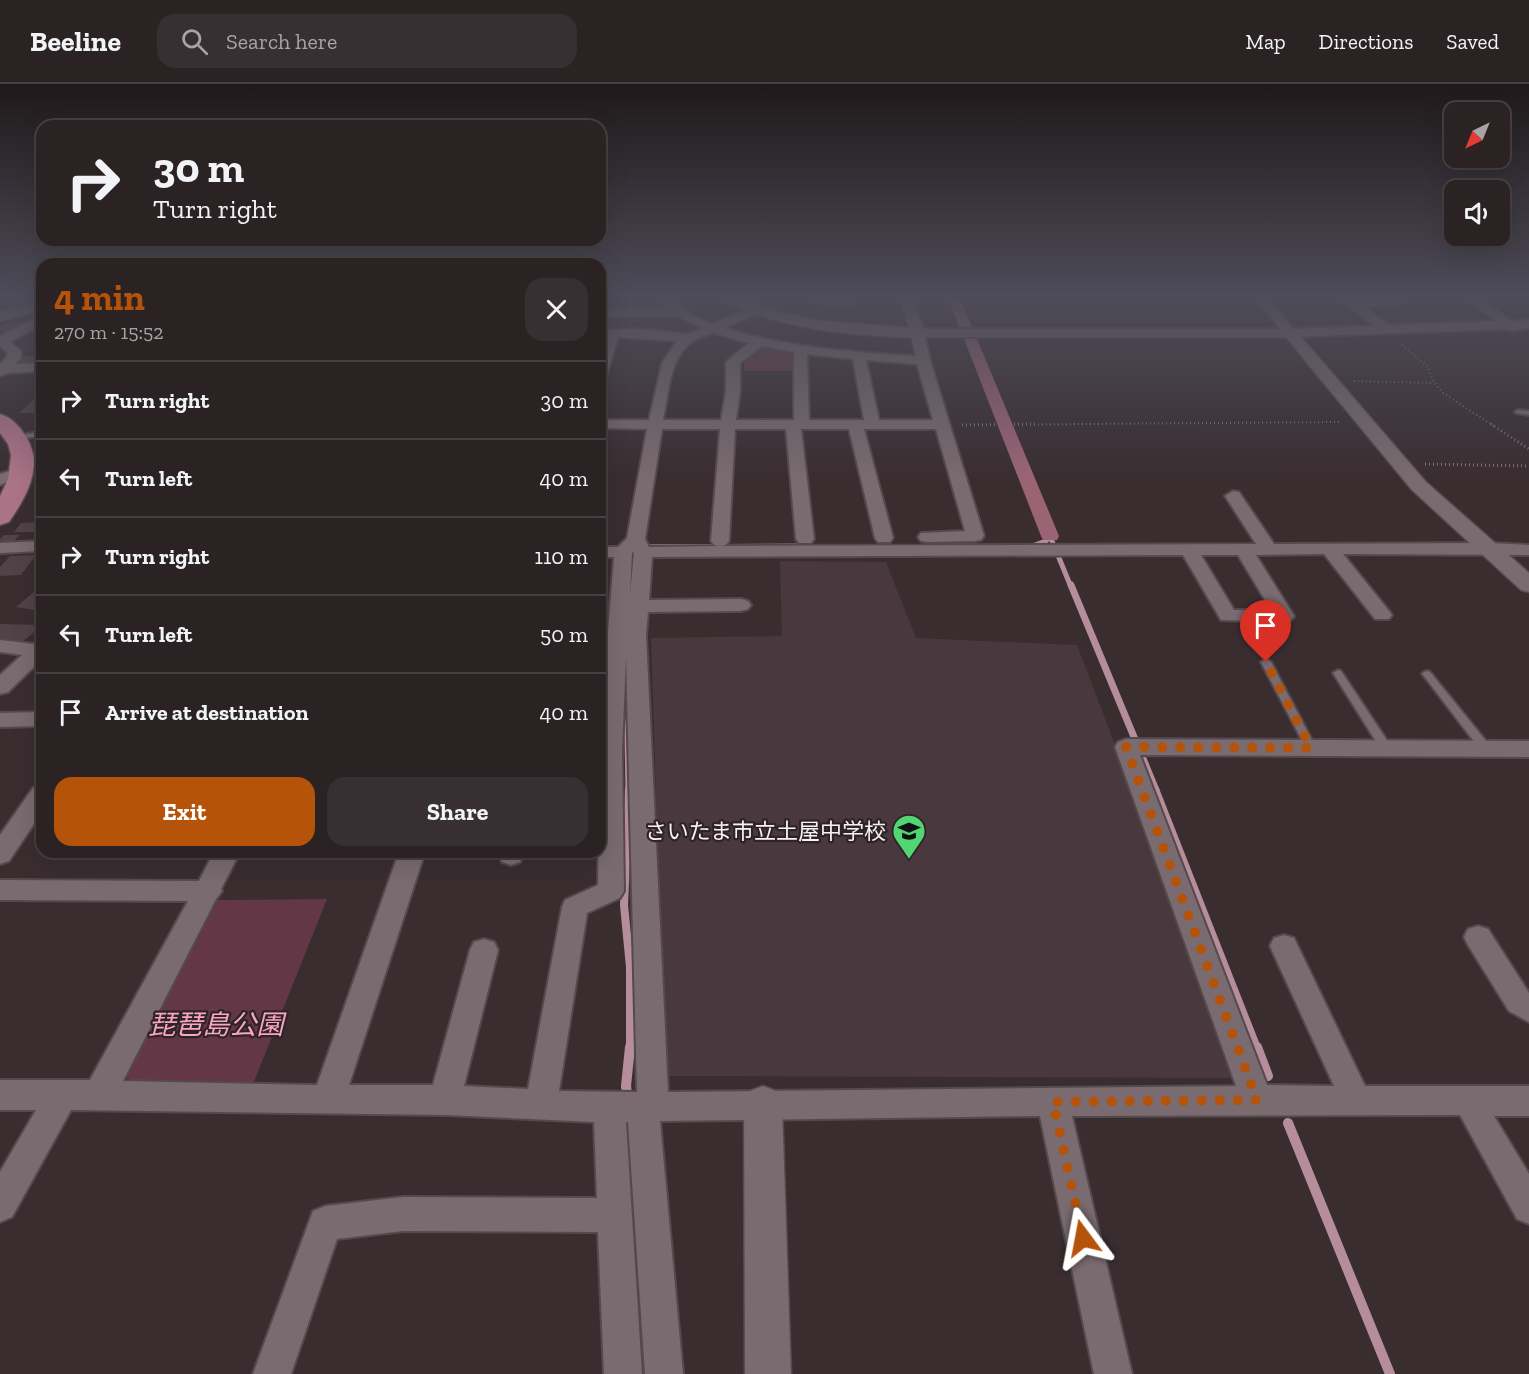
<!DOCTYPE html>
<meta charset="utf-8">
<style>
:root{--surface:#2b2224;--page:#372f31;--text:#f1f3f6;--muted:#a6a4a6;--line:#473f41;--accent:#b45309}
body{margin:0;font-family:"Zilla Slab","Noto Sans JP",serif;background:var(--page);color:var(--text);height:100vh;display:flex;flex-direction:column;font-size:22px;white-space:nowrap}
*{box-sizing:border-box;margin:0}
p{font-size:20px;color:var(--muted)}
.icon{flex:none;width:33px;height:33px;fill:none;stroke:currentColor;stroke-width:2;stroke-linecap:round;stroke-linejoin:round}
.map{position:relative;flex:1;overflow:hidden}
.side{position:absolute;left:36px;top:174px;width:570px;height:600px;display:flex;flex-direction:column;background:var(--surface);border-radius:18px;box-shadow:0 6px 24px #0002,0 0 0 2px var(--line)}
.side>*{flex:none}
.top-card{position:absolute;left:36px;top:36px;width:570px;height:126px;border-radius:18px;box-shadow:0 6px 24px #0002,0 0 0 2px var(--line);background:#2b2224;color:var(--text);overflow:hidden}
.needle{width:39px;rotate:223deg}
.tools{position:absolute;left:1444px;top:18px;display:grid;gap:12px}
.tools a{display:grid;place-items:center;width:66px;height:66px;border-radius:12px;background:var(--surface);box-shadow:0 6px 24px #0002,0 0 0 2px var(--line);font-size:30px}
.pin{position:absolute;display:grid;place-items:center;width:51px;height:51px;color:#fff;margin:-62px -26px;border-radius:50% 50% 50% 0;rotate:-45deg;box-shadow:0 0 6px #0007}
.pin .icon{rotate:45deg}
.me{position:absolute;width:66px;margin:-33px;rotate:347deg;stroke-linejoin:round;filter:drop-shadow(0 0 4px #0008)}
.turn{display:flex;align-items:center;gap:21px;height:126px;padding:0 18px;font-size:27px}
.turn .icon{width:78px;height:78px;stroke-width:2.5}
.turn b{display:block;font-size:42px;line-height:51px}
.round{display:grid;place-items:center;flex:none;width:63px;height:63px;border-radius:18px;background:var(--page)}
.summary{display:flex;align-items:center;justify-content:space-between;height:102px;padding:0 18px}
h1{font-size:36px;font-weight:800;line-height:45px;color:var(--accent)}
.primary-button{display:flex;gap:12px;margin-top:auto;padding:12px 18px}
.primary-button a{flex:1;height:69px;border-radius:18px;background:var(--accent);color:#fff;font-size:24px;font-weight:800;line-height:69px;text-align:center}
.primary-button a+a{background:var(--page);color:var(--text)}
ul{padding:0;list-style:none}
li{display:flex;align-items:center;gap:18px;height:78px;padding:0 18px;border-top:2px solid var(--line)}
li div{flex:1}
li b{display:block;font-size:22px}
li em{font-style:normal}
header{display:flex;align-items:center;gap:36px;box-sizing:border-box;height:84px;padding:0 30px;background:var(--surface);border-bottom:2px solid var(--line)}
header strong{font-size:28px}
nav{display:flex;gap:33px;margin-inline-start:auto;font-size:21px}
.search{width:420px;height:54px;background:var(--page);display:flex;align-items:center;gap:15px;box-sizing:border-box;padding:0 21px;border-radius:18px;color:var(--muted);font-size:22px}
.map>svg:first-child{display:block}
.built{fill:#49383d}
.green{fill:#643746}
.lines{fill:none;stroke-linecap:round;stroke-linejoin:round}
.stream-far3{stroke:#b68e9b;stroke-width:5}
.stream-far2{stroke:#b68e9b;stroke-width:7}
.stream-far1{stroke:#b68e9b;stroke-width:8}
.stream{stroke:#b68e9b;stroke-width:10}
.canal{fill:#9a6475;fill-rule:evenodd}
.building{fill:#504347}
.service-casing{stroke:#544a4d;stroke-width:4}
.minor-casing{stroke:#544a4d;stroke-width:4}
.tertiary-casing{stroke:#544a4d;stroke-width:3}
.primary-casing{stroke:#544a4d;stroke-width:3}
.path-far1{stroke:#7d7275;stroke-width:2;stroke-dasharray:1 3;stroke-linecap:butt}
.path{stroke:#7d7275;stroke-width:3;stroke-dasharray:1 3;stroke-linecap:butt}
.service{fill:#796b6f;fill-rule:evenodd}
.minor{fill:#796b6f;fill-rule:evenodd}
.tertiary{fill:#796b6f;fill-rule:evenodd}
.primary{fill:#ab7386;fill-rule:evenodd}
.route{stroke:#b45309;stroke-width:10;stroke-dasharray:0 18}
.labels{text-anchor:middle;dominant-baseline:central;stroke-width:4.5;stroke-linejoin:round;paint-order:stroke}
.poi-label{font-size:22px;fill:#f9f0f3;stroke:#2e2326;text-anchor:end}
.near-park-label{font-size:27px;font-style:italic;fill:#f9a5c0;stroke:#2e2326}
</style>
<header>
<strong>Beeline</strong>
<div class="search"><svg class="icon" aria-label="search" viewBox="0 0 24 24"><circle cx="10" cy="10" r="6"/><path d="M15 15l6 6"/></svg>Search here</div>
<nav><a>Map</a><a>Directions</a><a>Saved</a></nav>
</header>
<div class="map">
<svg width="1529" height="1290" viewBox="0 0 1529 1290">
<rect width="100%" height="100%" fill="#392d30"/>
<!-- built -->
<path class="built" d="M 780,477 L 886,478 L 916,554 L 1077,561 L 1242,994 L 665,992 L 651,554 L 782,552 Z"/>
<!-- green -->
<path class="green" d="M 768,261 L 794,268 L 794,287 L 744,287 C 743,272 754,263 768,261 Z
M 327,815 L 253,1000 L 133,1001 L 126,992 L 217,816 Z"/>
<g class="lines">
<!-- stream-far3 -->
<path class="stream-far3" d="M 1032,462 L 1046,457 L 1050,452 L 1071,503
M 639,463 L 805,462"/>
<!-- stream-far2 -->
<path class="stream-far2" d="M 1071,501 L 1156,706
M 627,606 L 629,706"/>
<!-- stream-far1 -->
<path class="stream-far1" d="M 629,705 L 624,821 L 630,883 L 630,964
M 1155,705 L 1257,964"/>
<!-- stream -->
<path class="stream" d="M 1257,963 L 1268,992
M 628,1017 L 626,1002 L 630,963
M 1288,1039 L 1390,1290"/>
<!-- canal -->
<path class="canal" d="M 948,214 L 960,214 L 1059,452 L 1057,456 L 1043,456 L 1041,452 Z"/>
</g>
<!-- building -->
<path class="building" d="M 5,240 L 29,240 L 18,247 L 0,247 L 0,243 Z
M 42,271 L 42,278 L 14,280 L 20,272 Z
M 39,311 L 42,311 L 42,329 L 19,329 Z
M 42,438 L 42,448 L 14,448 L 21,439 Z
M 4,451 L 20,451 L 9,462 L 0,462 L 0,455 Z
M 36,471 L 21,491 L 0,492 L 0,483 L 10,472 Z
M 42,501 L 42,525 L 40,527 L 16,523 Z
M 0,540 L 42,541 L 20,560 L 0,559 Z"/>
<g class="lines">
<!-- service casing -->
<g class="service-casing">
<path id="service" d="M 1518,326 L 1529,327 L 1529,331 L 1516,329 L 1515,328 Z
M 42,348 L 42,352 L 18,355 L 14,353 L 18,351 Z
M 42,368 L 42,372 L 23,377 L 19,375 Z
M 1266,575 L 1271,578 L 1316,664 L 1315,667 L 1307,667 L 1306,664 L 1261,578 Z
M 1338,586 L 1341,587 L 1390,661 L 1391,664 L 1390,667 L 1382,667 L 1333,589 Z
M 1427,587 L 1430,588 L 1490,662 L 1491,665 L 1490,668 L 1482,668 L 1424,592 L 1422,590 L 1424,588 Z"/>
</g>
<!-- minor casing -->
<g class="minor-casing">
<path id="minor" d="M 654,214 L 668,214 L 689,229 L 712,240 L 751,223 L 759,223 L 759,229 L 724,244 C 786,263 850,268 916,272 L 901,214 L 913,214 L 923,245 L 1280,245 L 1256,214 L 1268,214 L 1293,245 L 1374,242 L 1338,214 L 1401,214 L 1403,217 L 1397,221 L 1363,222 L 1389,241 L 1496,237 L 1466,214 L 1480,214 L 1512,237 L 1529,236 L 1529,244 L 1512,247 L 1506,245 L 1290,253 L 925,253 L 930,276 L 984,452 L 981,456 L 975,457 L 927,458 L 921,457 L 918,453 L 921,449 L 965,447 L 936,345 L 864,345 L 893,454 L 890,458 L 878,458 L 875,454 L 849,345 L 801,345 L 814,455 L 811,459 L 799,459 L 796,455 L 786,345 L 735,345 L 729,457 L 726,461 L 721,462 L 1256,460 L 1225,412 L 1233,407 L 1239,408 L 1274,460 L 1489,459 L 1529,461 L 1529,471 L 1343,470 L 1389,527 L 1392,531 L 1389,535 L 1375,535 L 1324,470 L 1256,471 L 1294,532 L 1291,536 L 1284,538 L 1221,536 L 1183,471 L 652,473 L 649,516 L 741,515 L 748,517 L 751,521 L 748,525 L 741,527 L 648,528 L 646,551 L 668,1008 L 1236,1002 L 1115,663 L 1118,658 L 1126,655 L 1529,657 L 1529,673 L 1140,671 L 1267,1001 L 1334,1002 L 1270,862 L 1274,854 L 1284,851 L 1294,854 L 1365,1002 L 1529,1002 L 1529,1032 L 1494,1032 L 1529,1090 L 1529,1140 L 1517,1135 L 1460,1031 L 1072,1032 L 1132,1290 L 1094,1290 L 1040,1032 L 660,1037 L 683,1290 L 645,1290 L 628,1038 L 626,1038 L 642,1290 L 604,1290 L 598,1148 L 403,1147 L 337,1155 L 291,1290 L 253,1290 L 313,1127 L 325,1122 L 403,1113 L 597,1114 L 594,1038 L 445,1031 L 71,1026 L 12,1133 L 0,1138 L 0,1088 L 36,1026 L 0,1026 L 0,996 L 90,996 L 188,817 L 0,816 L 0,796 L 199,797 L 214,768 L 240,768 L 221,805 L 222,807 L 216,815 L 123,997 L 317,1001 L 399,768 L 425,768 L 349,1001 L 433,1001 L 470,866 L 474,858 L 484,855 L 494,858 L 498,866 L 464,1002 L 528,1005 L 562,823 L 565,816 L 598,801 L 600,647 L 614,473 L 600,473 L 600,463 L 618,463 L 627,454 L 647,345 L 600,344 L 600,336 L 649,336 L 662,279 L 677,257 L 618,253 L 607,290 L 600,294 L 600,269 L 605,254 L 600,254 L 600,246 L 640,245 L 688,250 L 702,244 L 677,232 L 600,233 L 600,225 L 667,224 ZM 713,249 L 749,259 L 726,278 L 726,307 L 721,336 L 663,336 C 668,313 669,279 687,262 C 694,255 704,252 713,249 ZM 762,262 L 794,268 L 794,336 L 736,336 L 740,307 L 740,279 ZM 807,270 L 853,275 L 864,336 L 809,336 ZM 866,276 L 917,280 L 933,336 L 879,336 ZM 662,345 L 720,345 L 711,457 L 714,461 L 719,462 L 649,463 L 645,455 ZM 634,468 L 630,511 L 632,469 ZM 1201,471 L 1238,471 L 1271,526 L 1234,526 ZM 626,574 L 637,1008 L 559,1007 L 587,829 L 620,814 L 624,807 L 622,667 Z
M 810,214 L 837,214 L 854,217 L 856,220 L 850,224 L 816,218 Z
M 42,231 L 42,240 L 10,258 L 21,267 L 21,274 L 15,280 L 42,279 L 42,287 L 7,289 L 0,292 L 0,280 L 7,273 L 7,268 L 0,262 L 0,252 Z
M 23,374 L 42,374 L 42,384 L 23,384 L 29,388 L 27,391 L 0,401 L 0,390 L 21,383 L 15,379 Z
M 42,457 L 42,467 L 0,469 L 0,459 Z
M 0,556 L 34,560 L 42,558 L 42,575 L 8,608 L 0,610 L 0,591 L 22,571 L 0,568 Z
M 42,628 L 42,642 L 0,643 L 0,629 Z
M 42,702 L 42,728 L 9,777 L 0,780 L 0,751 L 33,704 Z
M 498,768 L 524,768 L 520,778 L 511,781 L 502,778 Z
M 1478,842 L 1488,845 L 1529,909 L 1529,938 L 1509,927 L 1468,861 L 1464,853 L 1468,845 Z"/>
</g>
<!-- tertiary casing -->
<g class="tertiary-casing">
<path id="tertiary" d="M 722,214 L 741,214 L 779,228 L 822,237 L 918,244 L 926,249 L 918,254 C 863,252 808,248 755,230 C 744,226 729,222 722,214 Z
M 42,218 L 42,226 L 0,237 L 0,228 Z
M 1290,244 L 1295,246 L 1426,398 L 1529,489 L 1529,508 L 1521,506 L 1412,406 L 1285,252 L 1282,249 L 1285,246 Z
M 763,1002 L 776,1007 L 782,1020 L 791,1290 L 745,1290 L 744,1020 L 750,1007 Z"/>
</g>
<!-- primary casing -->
<g class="primary-casing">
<path id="primary" d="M 0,330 C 11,333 19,342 25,351 C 45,381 27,412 9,438 L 0,441 L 0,412 L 8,395 L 11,371 L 8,360 L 0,349 Z"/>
</g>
<!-- path-far1 -->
<path class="path-far1" d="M 1402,261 L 1427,282 L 1433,297 L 1443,309 L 1494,342
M 1354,297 L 1433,299
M 962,341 L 1341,338"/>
<!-- path -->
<path class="path" d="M 1491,340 L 1529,365
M 962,341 L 1035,340
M 1425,380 L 1529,382"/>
<!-- service -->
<use href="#service" class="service"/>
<!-- minor -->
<use href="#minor" class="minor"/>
<!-- tertiary -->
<use href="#tertiary" class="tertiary"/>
<!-- primary -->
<use href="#primary" class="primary"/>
</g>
<!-- sky -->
<linearGradient id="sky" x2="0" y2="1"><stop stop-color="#1f191a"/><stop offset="0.54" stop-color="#4e4c59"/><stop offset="1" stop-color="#4e4c59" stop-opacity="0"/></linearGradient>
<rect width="1529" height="395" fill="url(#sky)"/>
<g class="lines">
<!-- route -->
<path class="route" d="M 1083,1154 L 1053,1018 L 1257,1016 L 1126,663 L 1311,664 L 1266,578"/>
</g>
<!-- icons -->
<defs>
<g id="school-pin" transform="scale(1.725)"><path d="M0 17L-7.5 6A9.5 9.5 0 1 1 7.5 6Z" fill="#52d673" stroke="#2e2326"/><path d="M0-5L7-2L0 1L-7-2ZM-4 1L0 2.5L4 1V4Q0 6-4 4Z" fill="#111"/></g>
</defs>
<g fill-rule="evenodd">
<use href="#school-pin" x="909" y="747"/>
</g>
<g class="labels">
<!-- poi labels -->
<g class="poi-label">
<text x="886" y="747">さいたま市立土屋中学校</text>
</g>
<!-- near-park labels -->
<g class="near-park-label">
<text x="216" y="941">琵琶島公園</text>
</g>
</g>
</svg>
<div class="tools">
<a><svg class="needle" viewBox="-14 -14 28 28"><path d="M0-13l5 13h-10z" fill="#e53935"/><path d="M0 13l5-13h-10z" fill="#a6a4a6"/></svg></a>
<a><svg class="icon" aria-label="sound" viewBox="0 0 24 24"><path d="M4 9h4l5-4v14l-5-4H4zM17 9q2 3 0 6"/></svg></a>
</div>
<div class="pin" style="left:1266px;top:578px;background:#d93025"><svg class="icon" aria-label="arrive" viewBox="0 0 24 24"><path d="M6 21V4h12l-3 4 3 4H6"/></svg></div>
<svg class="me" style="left:1083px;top:1154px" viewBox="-20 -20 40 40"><path d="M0-17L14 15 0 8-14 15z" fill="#b45309" stroke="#fff" stroke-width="4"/></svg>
<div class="top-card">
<div class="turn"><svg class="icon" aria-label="right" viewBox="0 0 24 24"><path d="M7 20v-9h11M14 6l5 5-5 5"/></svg><div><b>30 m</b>Turn right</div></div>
</div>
<section class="side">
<div class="summary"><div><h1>4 min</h1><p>270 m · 15:52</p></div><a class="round"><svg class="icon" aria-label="close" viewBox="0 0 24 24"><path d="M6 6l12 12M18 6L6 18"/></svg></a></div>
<ul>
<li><svg class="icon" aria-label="right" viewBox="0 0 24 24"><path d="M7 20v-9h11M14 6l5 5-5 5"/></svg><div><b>Turn right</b></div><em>30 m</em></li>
<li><svg class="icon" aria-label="left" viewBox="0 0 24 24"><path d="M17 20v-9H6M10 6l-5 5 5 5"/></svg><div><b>Turn left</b></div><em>40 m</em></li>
<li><svg class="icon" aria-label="right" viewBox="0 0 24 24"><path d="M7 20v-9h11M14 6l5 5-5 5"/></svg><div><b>Turn right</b></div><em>110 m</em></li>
<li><svg class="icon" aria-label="left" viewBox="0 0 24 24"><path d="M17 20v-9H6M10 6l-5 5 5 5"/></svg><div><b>Turn left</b></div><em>50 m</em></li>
<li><svg class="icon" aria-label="arrive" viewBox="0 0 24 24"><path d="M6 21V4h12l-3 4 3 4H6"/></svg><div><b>Arrive at destination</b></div><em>40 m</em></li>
</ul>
<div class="primary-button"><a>Exit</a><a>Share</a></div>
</section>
</div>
